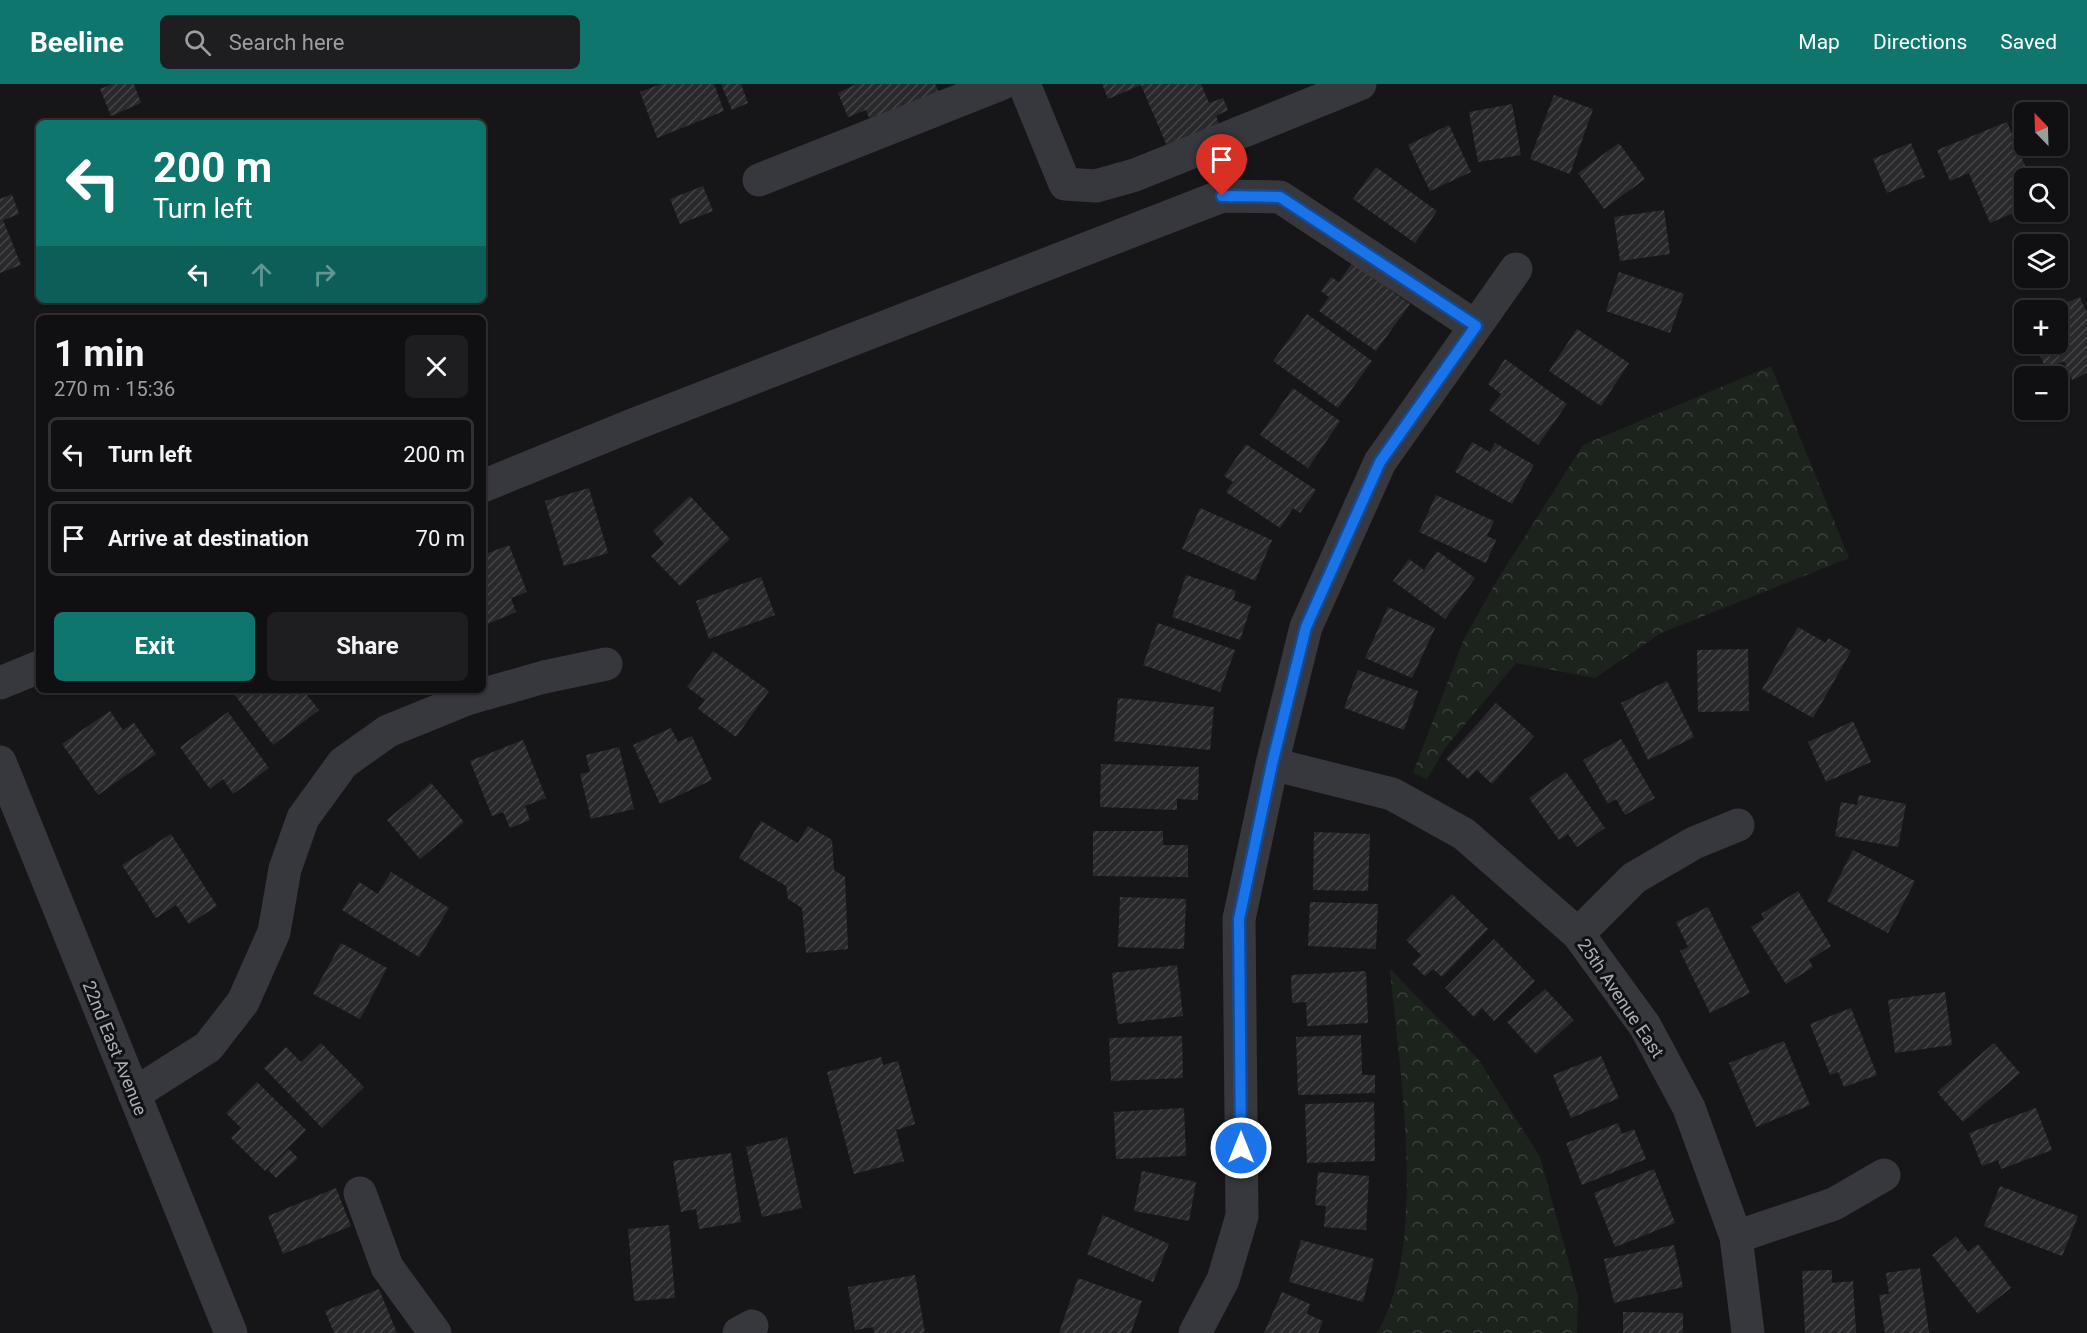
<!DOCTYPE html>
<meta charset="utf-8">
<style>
:root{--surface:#101012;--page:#1e1e20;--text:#f1f3f6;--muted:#9c9d9f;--line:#303032;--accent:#0f766e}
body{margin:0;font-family:Roboto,sans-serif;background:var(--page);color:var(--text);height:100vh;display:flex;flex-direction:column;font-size:22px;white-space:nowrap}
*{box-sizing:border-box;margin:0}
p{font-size:20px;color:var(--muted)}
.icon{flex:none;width:33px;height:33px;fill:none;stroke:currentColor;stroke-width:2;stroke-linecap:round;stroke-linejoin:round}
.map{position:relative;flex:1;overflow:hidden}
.drawer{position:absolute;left:36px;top:231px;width:450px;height:378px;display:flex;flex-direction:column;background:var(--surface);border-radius:9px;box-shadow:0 2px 4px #0004,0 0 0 2px var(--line)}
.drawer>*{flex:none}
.top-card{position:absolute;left:36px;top:36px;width:450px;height:183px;border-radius:9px;box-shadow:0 2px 4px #0004,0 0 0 2px var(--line);background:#0f766e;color:#fff;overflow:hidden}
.needle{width:39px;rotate:337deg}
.buttons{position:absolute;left:2014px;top:18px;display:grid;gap:12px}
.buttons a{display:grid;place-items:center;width:54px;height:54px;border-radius:9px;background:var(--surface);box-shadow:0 2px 4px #0004,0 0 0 2px var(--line);font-size:30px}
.pin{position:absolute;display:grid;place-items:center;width:51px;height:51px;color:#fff;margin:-62px -26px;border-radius:50% 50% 50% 0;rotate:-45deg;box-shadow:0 0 6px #0007}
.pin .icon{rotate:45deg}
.me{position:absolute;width:66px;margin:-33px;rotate:0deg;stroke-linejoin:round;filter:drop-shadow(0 0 4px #0008)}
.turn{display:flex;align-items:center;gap:21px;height:126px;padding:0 18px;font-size:27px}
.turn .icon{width:78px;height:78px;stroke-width:2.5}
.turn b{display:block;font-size:42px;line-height:51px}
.lanes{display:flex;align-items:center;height:57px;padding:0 18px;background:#0003;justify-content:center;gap:30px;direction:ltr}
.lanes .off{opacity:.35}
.round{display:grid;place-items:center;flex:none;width:63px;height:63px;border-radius:9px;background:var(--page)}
.overview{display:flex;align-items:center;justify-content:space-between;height:102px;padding:0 18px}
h1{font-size:36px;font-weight:700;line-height:45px}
.button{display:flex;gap:12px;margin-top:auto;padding:12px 18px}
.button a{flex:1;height:69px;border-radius:9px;background:var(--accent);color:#fff;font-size:24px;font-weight:700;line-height:69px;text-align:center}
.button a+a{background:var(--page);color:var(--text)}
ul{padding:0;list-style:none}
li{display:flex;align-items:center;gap:18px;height:75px;margin:0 12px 9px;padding:0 6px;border:3px solid var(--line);border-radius:9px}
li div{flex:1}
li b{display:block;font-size:22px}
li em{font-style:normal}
header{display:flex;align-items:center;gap:36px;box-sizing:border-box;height:84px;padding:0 30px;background:var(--accent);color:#fff}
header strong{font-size:28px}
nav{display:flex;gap:33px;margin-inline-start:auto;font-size:21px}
.search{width:420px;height:54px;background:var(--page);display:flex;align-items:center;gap:15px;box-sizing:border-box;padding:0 21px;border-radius:9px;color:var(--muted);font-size:22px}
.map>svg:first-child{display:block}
.forest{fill:url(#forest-crowns)}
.building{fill:url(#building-hatch)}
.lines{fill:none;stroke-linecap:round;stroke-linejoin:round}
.minor{stroke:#37383d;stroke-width:33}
.route-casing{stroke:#114b97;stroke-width:15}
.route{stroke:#1a73e8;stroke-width:10}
.labels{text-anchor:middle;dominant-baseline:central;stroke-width:6;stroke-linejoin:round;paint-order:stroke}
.street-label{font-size:18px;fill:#a8adb8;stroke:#111113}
</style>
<header>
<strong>Beeline</strong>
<div class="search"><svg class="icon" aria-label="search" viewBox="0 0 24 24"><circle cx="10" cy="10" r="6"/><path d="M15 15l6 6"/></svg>Search here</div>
<nav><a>Map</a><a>Directions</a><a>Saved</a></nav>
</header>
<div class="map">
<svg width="2087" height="1249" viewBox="0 0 2087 1249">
<defs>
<pattern id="forest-crowns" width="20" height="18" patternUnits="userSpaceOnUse" patternTransform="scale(1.5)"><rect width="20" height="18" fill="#1c231d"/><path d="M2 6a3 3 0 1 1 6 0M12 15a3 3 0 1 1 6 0" fill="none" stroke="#3a403c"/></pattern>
<pattern id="building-hatch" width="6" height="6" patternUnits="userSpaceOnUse" patternTransform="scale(1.5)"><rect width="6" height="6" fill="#29292c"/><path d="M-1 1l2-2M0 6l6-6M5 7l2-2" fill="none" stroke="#454548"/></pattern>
</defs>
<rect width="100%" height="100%" fill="#161618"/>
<!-- forest -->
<path class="forest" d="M 1771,282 L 1849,474 L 1661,549 L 1595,594 L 1516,579 L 1445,664 L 1427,695 L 1413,689 L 1464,555 L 1496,498 L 1583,361 Z
M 1390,885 L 1478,975 L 1540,1073 L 1578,1212 L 1577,1249 L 1377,1249 C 1429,1161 1399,985 1390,885 Z"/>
<!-- building -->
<path class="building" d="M 112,0 L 134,0 L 141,19 L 111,32 L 100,5 Z
M 661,0 L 714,0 L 724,27 L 657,54 L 640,8 Z
M 721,0 L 741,0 L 748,19 L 732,26 Z
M 856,0 L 935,0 L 939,8 L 870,36 L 866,26 L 848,33 L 838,9 Z
M 1102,0 L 1201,0 L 1209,19 L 1223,14 L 1228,26 L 1216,32 L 1219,40 L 1167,62 L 1141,1 L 1108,15 Z
M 1554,11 L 1593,25 L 1570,90 L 1530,75 Z
M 1512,20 L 1521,71 L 1478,78 L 1469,28 Z
M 2007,38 L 2030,94 L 2025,94 L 2025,124 L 1990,139 L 1969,89 L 1950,97 L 1937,66 Z
M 1449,41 L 1471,88 L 1430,107 L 1408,61 Z
M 1619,59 L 1645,95 L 1604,125 L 1578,89 Z
M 1911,59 L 1925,93 L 1887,109 L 1873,75 Z
M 1376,83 L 1437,127 L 1415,159 L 1353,115 Z
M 703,102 L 713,127 L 680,140 L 670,115 Z
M 12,110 L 19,130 L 3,136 L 21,181 L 0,189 L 0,115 Z
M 1664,126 L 1670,170 L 1620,177 L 1614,133 Z
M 1352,179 L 1410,220 L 1376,267 L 1319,227 L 1329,213 L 1321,207 L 1331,193 L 1339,198 Z
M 1619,188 L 1684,210 L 1670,249 L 1606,227 Z
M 2080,213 L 2087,229 L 2087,289 L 2072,296 L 2064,277 L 2046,285 L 2035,260 L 2058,260 L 2058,226 L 2049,226 Z
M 1307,230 L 1372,277 L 1338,324 L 1273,277 Z
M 1577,245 L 1629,279 L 1601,322 L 1549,287 Z
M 1505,275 L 1567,320 L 1538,361 L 1489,326 L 1501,310 L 1488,300 Z
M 1293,304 L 1340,337 L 1308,384 L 1260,351 Z
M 1472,358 L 1490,368 L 1495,359 L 1534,381 L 1512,420 L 1455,388 Z
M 1246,360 L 1316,406 L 1300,429 L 1293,424 L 1280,444 L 1226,408 L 1233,398 L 1224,392 Z
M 589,404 L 608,469 L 564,482 L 545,417 Z
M 1436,411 L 1494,437 L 1487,452 L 1496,456 L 1486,479 L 1419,448 Z
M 690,412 L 730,455 L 680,502 L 651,472 L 664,460 L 653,447 Z
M 1200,424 L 1272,456 L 1255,497 L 1182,465 Z
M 509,461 L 527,508 L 511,514 L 516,528 L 483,542 L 483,471 Z
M 1437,467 L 1475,494 L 1445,535 L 1393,497 L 1409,475 L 1424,486 Z
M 1186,491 L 1236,507 L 1233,516 L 1251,522 L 1240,556 L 1172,533 Z
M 761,493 L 775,531 L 709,555 L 696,517 Z
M 1388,523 L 1435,544 L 1412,594 L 1365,574 Z
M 1158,539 L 1235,566 L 1220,608 L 1143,581 Z
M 1798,543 L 1826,559 L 1828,554 L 1851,567 L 1813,634 L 1762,605 Z
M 1748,565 L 1749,627 L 1698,628 L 1697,566 Z
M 713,567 L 769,607 L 736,653 L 698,625 L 705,616 L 687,603 Z
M 1358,586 L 1418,607 L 1404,646 L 1344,624 Z
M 1667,597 L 1694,653 L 1648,676 L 1621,619 Z
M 231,606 L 303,606 L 319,626 L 273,661 Z
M 1118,614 L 1214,623 L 1210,666 L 1114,657 Z
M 1496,619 L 1534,652 L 1492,700 L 1477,686 L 1468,695 L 1446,675 Z
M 110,627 L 123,646 L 134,639 L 156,670 L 98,711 L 62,660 Z
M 228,628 L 269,684 L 233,710 L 223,695 L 210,705 L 180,663 Z
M 1853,637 L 1871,678 L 1826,698 L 1808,658 Z
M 671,644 L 678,658 L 692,652 L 712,696 L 660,720 L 633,661 Z
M 1621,655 L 1655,714 L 1625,731 L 1616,715 L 1608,720 L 1583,676 Z
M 523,656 L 546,714 L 525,722 L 530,736 L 510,744 L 503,728 L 492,732 L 470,677 Z
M 619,663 L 634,725 L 591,735 L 580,690 L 590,688 L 586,671 Z
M 1101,680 L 1199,683 L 1198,716 L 1177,715 L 1177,726 L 1100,723 Z
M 1566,688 L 1605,744 L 1577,763 L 1568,750 L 1559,756 L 1529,714 Z
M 431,699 L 464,738 L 420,775 L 387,736 Z
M 1859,711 L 1906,720 L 1898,763 L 1835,752 L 1841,718 L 1857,721 Z
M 761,737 L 798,759 L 808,742 L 832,756 L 834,786 L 845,793 L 848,865 L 806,869 L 802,824 L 788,815 L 786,802 L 739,774 Z
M 1093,747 L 1163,747 L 1163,761 L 1188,761 L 1188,793 L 1093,792 Z
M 1314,748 L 1370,750 L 1368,807 L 1313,806 Z
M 171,750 L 217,822 L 189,840 L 176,821 L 156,834 L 122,781 Z
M 1853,766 L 1915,797 L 1888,849 L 1827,817 Z
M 391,788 L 449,824 L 419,873 L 342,826 L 359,798 L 378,810 Z
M 1798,807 L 1831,862 L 1809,876 L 1813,883 L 1786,900 L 1751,843 L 1764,835 L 1761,830 Z
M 1452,810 L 1488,845 L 1442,893 L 1433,885 L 1425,892 L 1412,880 L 1421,871 L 1406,856 Z
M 1120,813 L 1186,815 L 1184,865 L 1118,863 Z
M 1310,818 L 1378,820 L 1376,865 L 1308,862 Z
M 1708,823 L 1750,909 L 1710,929 L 1680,867 L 1688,863 L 1676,838 Z
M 1494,855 L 1535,897 L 1494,937 L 1482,924 L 1474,933 L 1445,904 Z
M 341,859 L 387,884 L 360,935 L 313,910 Z
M 1177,881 L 1183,932 L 1118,940 L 1112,889 Z
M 1366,887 L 1368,939 L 1307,942 L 1306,918 L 1292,919 L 1291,891 Z
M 1545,905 L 1574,936 L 1536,970 L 1507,938 Z
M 1945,908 L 1952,961 L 1895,969 L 1888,916 Z
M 1851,924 L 1877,991 L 1844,1003 L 1838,988 L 1830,991 L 1810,940 Z
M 1361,951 L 1362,991 L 1375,991 L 1375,1009 L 1298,1011 L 1296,953 Z
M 1182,952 L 1183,994 L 1111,997 L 1109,954 Z
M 1784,957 L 1810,1021 L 1756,1043 L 1729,979 Z
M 321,959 L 364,1003 L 322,1044 L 264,984 L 286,963 L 301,978 Z
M 1994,959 L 2020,989 L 1963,1038 L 1937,1008 Z
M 1601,972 L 1619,1014 L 1571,1034 L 1553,991 Z
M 881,973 L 883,981 L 898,977 L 915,1040 L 896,1046 L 904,1077 L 854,1090 L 827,988 Z
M 257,998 L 306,1046 L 265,1087 L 231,1054 L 241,1044 L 226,1029 Z
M 1374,1018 L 1375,1077 L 1307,1079 L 1305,1020 Z
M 1184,1024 L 1186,1072 L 1116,1075 L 1114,1028 Z
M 2036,1024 L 2052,1066 L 2001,1085 L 1998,1076 L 1982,1082 L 1969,1049 Z
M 1618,1039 L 1622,1050 L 1634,1045 L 1646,1075 L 1582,1101 L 1566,1059 Z
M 787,1053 L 802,1124 L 762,1133 L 746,1063 Z
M 289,1065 L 298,1074 L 276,1094 L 268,1086 Z
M 731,1069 L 741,1138 L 699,1145 L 696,1125 L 681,1128 L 673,1077 Z
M 1654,1085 L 1675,1139 L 1615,1163 L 1594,1109 Z
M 1142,1087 L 1196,1098 L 1189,1137 L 1134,1127 Z
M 1318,1088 L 1369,1092 L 1366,1146 L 1324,1143 L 1326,1122 L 1315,1121 Z
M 2000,1102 L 2078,1132 L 2062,1172 L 1984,1142 Z
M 336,1104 L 351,1142 L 283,1170 L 268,1132 Z
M 1103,1131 L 1169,1160 L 1153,1198 L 1087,1170 Z
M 669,1141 L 675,1214 L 634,1217 L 628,1145 Z
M 1956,1152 L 1968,1168 L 1978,1160 L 2011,1204 L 1978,1230 L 1932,1171 Z
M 1301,1156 L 1374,1175 L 1363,1218 L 1289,1198 Z
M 1674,1161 L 1683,1203 L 1614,1219 L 1604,1175 Z
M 1920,1184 L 1929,1249 L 1885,1249 L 1879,1211 L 1889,1210 L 1886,1189 Z
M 1832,1186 L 1832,1199 L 1853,1197 L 1856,1249 L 1805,1249 L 1802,1187 Z
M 915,1191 L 925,1249 L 874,1249 L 873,1243 L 855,1246 L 848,1203 Z
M 1078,1194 L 1142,1217 L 1131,1249 L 1059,1249 Z
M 379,1205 L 397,1249 L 334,1249 L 325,1227 Z
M 1282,1208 L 1310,1220 L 1307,1230 L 1323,1237 L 1318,1249 L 1264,1249 Z
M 1623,1228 L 1683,1229 L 1683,1249 L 1623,1249 Z"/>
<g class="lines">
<!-- minor -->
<path class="minor" d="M 1024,0 L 1065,100 L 1096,102 L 1135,91 L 1360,0
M 759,96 L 1001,0
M 483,402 L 635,340 L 1222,112 L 1280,113 L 1475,242
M 0,599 L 39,583
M 0,678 L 231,1249
M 1272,680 L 1392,710 L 1464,750 L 1578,850 L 1645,942 L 1689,1024 L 1736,1153 L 1748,1249
M 1578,850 L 1634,794 L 1694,759 L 1738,741
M 134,1010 L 208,963 L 243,918 L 274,848 L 285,785 L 303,734 L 343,679 L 388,647 L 467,615 L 544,593 L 606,580
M 360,1109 L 387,1183 L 435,1249
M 1736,1153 L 1834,1120 L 1884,1091
M 739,1249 L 752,1242
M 1195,1249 L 1223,1196 L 1242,1132 L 1239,835 L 1272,680 L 1306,543 L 1380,378 L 1516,185"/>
</g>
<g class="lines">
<!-- route casing -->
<g class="route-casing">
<path id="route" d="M 1222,112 L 1280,113 L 1476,242 L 1380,378 L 1306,543 L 1272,680 L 1239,835 L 1241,1064"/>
</g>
<!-- route -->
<use href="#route" class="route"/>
</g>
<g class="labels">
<!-- street labels -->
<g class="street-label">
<text transform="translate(1621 914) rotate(56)">25th Avenue East</text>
<text transform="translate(115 964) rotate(68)">22nd East Avenue</text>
</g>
</g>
</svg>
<div class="buttons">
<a><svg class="needle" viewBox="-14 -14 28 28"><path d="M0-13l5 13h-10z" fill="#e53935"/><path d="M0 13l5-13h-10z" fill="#9c9d9f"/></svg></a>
<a><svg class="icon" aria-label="search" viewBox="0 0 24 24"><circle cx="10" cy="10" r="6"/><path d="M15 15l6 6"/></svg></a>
<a><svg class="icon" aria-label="layers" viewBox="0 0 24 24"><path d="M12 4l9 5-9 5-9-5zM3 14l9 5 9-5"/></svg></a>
<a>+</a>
<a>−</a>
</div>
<div class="pin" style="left:1222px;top:112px;background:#d93025"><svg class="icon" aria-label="arrive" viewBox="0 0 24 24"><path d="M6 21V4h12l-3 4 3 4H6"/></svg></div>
<svg class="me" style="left:1241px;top:1064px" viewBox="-20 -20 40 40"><circle r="17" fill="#1a73e8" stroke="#fff" stroke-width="3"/><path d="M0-11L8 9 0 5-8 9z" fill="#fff"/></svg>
<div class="top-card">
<div class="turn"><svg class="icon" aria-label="left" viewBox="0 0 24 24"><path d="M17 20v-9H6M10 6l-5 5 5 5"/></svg><div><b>200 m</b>Turn left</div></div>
<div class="lanes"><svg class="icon" aria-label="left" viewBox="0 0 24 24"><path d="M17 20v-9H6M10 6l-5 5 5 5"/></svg><svg class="icon off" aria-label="ahead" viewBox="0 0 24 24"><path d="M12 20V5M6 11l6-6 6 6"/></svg><svg class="icon off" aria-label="right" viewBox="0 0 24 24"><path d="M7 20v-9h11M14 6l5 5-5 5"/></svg></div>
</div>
<section class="drawer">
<div class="overview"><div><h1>1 min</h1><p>270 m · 15:36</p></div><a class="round"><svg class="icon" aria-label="close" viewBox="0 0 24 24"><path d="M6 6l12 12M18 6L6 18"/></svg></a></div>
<ul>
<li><svg class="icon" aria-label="left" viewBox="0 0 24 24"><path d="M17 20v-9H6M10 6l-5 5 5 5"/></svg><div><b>Turn left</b></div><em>200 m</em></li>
<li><svg class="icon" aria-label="arrive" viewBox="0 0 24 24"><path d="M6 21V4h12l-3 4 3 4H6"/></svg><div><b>Arrive at destination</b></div><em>70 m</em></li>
</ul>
<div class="button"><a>Exit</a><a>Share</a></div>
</section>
</div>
